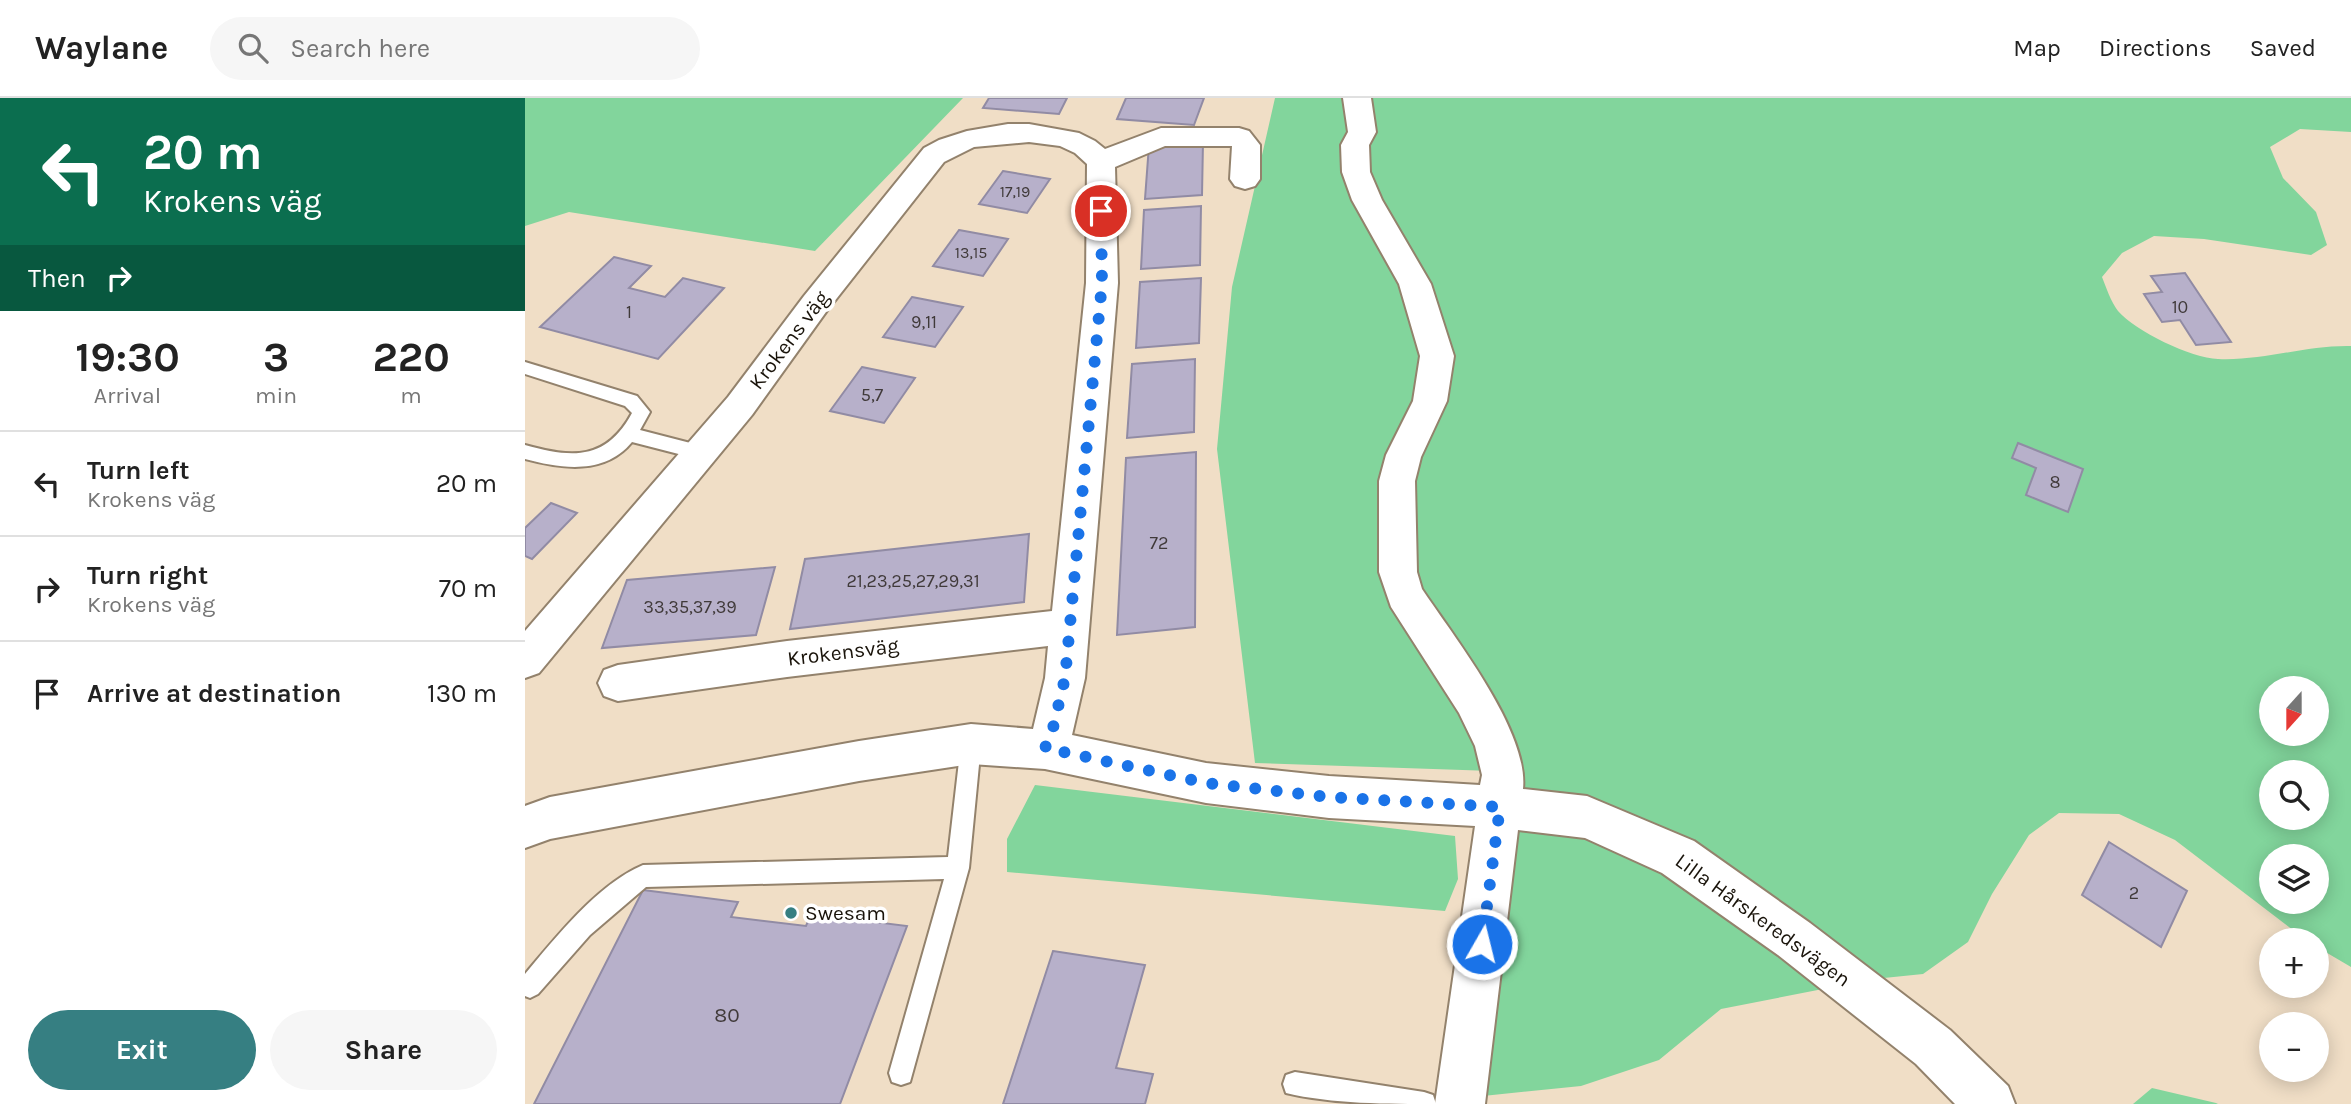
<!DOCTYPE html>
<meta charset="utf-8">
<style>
:root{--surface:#fff;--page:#f6f6f6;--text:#222;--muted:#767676;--line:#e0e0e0;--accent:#367f82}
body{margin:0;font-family:Karla,sans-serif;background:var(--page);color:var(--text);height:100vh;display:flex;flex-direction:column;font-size:26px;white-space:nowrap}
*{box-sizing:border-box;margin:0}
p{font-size:23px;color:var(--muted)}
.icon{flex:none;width:38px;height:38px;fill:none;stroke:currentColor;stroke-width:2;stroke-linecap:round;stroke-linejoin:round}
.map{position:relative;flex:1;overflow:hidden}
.drawer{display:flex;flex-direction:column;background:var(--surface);width:525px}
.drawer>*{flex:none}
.hud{background:#0b6e4f;color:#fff;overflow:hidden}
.needle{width:46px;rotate:201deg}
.tools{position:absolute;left:1734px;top:578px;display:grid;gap:14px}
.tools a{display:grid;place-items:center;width:70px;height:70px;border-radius:50%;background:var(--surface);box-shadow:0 4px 18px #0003;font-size:35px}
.pin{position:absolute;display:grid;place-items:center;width:60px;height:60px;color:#fff;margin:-30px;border:4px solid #fff;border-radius:50%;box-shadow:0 2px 7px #0007}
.me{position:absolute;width:77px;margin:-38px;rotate:8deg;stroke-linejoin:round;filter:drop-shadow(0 0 5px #0008)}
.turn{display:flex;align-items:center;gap:24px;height:147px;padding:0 28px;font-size:32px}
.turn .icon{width:91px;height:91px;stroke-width:2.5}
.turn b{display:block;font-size:49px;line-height:60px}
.then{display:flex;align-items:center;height:66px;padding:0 28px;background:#0003;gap:14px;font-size:26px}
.eta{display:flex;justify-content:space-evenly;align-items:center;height:119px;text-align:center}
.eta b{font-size:42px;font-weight:700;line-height:49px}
.primary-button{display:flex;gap:14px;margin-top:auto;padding:14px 28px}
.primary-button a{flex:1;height:80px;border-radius:42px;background:var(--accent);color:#fff;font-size:28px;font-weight:700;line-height:80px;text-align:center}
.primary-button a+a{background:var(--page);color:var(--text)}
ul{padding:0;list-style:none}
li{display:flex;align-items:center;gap:21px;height:105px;padding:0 28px;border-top:2px solid var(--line)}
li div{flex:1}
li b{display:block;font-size:26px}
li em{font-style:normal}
header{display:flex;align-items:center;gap:42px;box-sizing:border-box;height:98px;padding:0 35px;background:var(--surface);border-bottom:2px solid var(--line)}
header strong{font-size:33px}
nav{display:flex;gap:38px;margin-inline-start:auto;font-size:24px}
.search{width:490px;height:63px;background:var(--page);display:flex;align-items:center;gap:18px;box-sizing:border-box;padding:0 24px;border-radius:38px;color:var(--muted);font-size:26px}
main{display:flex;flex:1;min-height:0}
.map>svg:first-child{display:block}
.green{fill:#82d59c;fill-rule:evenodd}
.building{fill:#b7b0ca;stroke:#918ba4;stroke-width:2}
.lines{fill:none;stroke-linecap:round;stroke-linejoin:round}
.service-casing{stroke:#93826c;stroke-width:4}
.minor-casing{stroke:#93826c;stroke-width:4}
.service{fill:#fff;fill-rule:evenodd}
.minor{fill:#fff;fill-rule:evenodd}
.route{stroke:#1a73e8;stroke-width:12;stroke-dasharray:0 21.6}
.poi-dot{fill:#367f82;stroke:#fff;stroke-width:2.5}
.labels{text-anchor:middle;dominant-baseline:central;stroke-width:7;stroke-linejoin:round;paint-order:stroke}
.far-number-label{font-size:16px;fill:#403a3a}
.number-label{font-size:18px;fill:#403a3a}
.street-label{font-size:21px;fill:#19130a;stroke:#fff}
.poi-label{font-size:21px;fill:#19130a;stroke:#fff;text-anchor:start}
.near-number-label{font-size:21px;fill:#403a3a}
</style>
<header>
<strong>Waylane</strong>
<div class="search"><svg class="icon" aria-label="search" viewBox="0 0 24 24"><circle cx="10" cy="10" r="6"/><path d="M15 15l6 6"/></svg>Search here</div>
<nav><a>Map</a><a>Directions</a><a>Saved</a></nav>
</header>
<main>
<section class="drawer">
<div class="hud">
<div class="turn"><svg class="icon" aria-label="left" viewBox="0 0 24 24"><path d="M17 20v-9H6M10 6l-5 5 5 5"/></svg><div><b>20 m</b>Krokens väg</div></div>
<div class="then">Then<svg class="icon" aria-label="right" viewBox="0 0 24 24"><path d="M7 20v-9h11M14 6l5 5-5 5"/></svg></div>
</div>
<div class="eta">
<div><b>19:30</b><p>Arrival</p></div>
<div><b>3</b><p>min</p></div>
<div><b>220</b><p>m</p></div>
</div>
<ul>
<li><svg class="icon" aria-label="left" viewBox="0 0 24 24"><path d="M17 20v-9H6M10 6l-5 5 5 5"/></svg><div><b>Turn left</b><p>Krokens väg</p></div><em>20 m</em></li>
<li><svg class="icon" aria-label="right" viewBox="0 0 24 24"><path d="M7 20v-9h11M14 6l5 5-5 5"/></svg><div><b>Turn right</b><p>Krokens väg</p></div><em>70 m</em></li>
<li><svg class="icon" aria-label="arrive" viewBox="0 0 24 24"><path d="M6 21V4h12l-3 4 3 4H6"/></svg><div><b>Arrive at destination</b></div><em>130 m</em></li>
</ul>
<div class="primary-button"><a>Exit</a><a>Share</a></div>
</section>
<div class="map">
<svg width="1826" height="1006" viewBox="0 0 1826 1006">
<rect width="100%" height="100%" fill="#f0dec6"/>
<!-- green -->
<path class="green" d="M 0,0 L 438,0 L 290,153 L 44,114 L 0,128 Z
M 750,0 L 1826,0 L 1826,34 L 1775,31 L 1745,49 L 1758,80 L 1791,114 L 1802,147 L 1786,157 L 1679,141 L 1629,138 L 1597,155 L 1577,179 C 1581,189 1586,204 1593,213 C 1610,233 1666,260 1693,261 C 1738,263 1781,247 1826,248 L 1826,869 L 1792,849 L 1792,842 L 1781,842 L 1650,742 L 1594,716 L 1534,715 L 1504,737 L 1467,796 L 1443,844 L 1398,876 L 1349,881 L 1196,911 L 1134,962 L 1056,988 L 958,998 L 997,674 L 730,665 L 692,351 L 707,189 ZM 1746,590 L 1792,590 L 1792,635 L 1746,635 ZM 1746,674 L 1792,674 L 1792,719 L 1746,719 ZM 1746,758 L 1792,758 L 1792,803 L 1746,803 Z
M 510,687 L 930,738 L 933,781 L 920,813 L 482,774 L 482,741 Z
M 1627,990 L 1691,1005 L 1693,1006 L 1608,1006 Z"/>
<!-- building -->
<path class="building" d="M 464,0 L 542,0 L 534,16 L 458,10 Z
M 601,0 L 679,0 L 669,27 L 592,21 Z
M 678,44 L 677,97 L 620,101 L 624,47 Z
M 478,73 L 525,81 L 502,115 L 454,106 Z
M 676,108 L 675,167 L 616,171 L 619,112 Z
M 434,132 L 483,141 L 458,178 L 408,168 Z
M 89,159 L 126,168 L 104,190 L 140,199 L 158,180 L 199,190 L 133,261 L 15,229 Z
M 1660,175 L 1706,244 L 1671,247 L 1655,222 L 1637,224 L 1619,196 L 1637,194 L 1626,178 Z
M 676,180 L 674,245 L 611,250 L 615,184 Z
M 387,199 L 438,209 L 410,249 L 358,239 Z
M 670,261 L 669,334 L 602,340 L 607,266 Z
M 337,269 L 390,280 L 359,325 L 305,313 Z
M 1493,345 L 1558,371 L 1543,414 L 1501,397 L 1511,370 L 1487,360 Z
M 671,354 L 670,529 L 592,537 L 601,360 Z
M 26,405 L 52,415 L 7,461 L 0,458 L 0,430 Z
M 504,436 L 499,504 L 265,531 L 280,461 Z
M 250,469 L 231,537 L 77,550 L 102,482 Z
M 1584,744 L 1662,793 L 1636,849 L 1557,797 Z
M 118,792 L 213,804 L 206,819 L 281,828 L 286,816 L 382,828 L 315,1006 L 9,1006 Z
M 528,853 L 620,867 L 591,970 L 628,976 L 620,1006 L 478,1006 Z"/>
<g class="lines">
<!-- service casing -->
<g class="service-casing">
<path id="service" d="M 0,264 L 112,298 L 125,314 L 115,332 L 177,348 L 183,350 L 186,355 L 183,360 L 177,362 L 107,344 C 80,377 37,371 0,361 L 0,347 C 47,360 81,363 107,315 L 100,308 L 0,276 Z
M 446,636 L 453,639 L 456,646 L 444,770 L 385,984 L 376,987 L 367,984 L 364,975 L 419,781 L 121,789 L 65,837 L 13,896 L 5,900 L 0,898 L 0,876 C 31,839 73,786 118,767 L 423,759 L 436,646 L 439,639 Z
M 770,974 L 899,994 L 908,997 L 911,1006 C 864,1006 806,1006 761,995 L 758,986 L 761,977 Z"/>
</g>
<!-- minor casing -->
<g class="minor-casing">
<path id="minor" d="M 818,0 L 846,0 L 851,34 L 844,47 L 845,74 L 857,102 L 906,186 L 929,258 L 922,303 L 896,359 L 890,383 L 892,474 L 897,491 C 929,539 1004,633 998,691 L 1062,698 L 1169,743 L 1285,825 L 1425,932 L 1483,988 L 1490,1006 L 1430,1006 L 1391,966 L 1253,857 L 1137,775 L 1060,740 L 993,732 L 960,1006 L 910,1006 L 950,728 L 804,720 L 681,705 L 520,671 L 446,666 L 334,683 L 25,741 L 0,750 L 0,708 L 25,699 L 334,643 L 446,626 L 508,631 L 520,580 L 523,548 L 262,579 L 93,603 L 79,598 L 73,585 L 79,572 L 93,567 L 262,543 L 527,513 L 561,185 L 562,66 L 550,55 L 535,48 L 504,44 L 449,49 L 419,64 L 301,214 L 227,317 L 14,575 L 0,580 L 0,533 L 203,299 L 279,198 L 399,50 L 414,42 L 442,33 L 483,26 L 504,26 L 554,35 L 570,43 L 580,51 L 636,30 L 714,30 L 724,33 L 735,47 L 735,81 L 730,88 L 720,91 L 710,88 L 705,81 L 707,48 L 640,48 L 590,69 L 593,185 L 560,580 L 547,637 L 681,665 L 804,678 L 955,687 L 957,677 L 950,648 L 934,615 L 866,509 L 854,474 L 854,383 L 861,357 L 888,303 L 895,258 L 874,186 L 827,102 L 817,74 L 816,47 L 823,34 Z"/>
</g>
<!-- service -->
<use href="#service" class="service"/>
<!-- minor -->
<use href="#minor" class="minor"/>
</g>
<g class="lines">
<!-- route -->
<path class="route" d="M 576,113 L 577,185 L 540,580 L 528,630 L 520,650 L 681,685 L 804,699 L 975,709 L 957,846"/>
</g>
<!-- markers -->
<circle class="poi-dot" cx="266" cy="815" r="7"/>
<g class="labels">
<!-- far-number labels -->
<g class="far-number-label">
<text x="490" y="93">17,19</text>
<text x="446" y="154">13,15</text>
</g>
<!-- number labels -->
<g class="number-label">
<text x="1655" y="209">10</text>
<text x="104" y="214">1</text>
<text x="399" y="224">9,11</text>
<text x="347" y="297">5,7</text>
<text x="1530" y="384">8</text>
<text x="634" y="445">72</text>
<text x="388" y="483">21,23,25,27,29,31</text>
<text x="165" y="509">33,35,37,39</text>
<text x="1609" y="795">2</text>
</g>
<!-- street labels -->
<g class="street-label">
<text transform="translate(264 242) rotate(-53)">Krokens väg</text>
<text transform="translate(318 554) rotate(-7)">Krokensväg</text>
<text transform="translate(1238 822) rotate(36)">Lilla Hårskeredsvägen</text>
</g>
<!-- poi labels -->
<g class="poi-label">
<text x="280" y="815">Swesam</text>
</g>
<!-- near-number labels -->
<g class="near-number-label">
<text x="202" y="917">80</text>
</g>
</g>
</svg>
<div class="tools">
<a><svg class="needle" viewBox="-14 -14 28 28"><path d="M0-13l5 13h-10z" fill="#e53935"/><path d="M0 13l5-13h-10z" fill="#767676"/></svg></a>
<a><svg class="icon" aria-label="search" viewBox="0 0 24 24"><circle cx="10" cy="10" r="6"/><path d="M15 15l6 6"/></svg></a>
<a><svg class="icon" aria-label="layers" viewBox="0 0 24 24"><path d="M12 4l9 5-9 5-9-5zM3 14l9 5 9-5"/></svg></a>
<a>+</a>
<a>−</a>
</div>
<div class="pin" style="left:576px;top:113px;background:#d93025"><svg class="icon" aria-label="arrive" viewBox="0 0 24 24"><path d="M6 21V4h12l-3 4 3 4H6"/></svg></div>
<svg class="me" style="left:957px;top:846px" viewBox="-20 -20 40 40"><circle r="17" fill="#1a73e8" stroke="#fff" stroke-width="3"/><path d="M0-11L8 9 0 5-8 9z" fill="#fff"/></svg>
</div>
</main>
